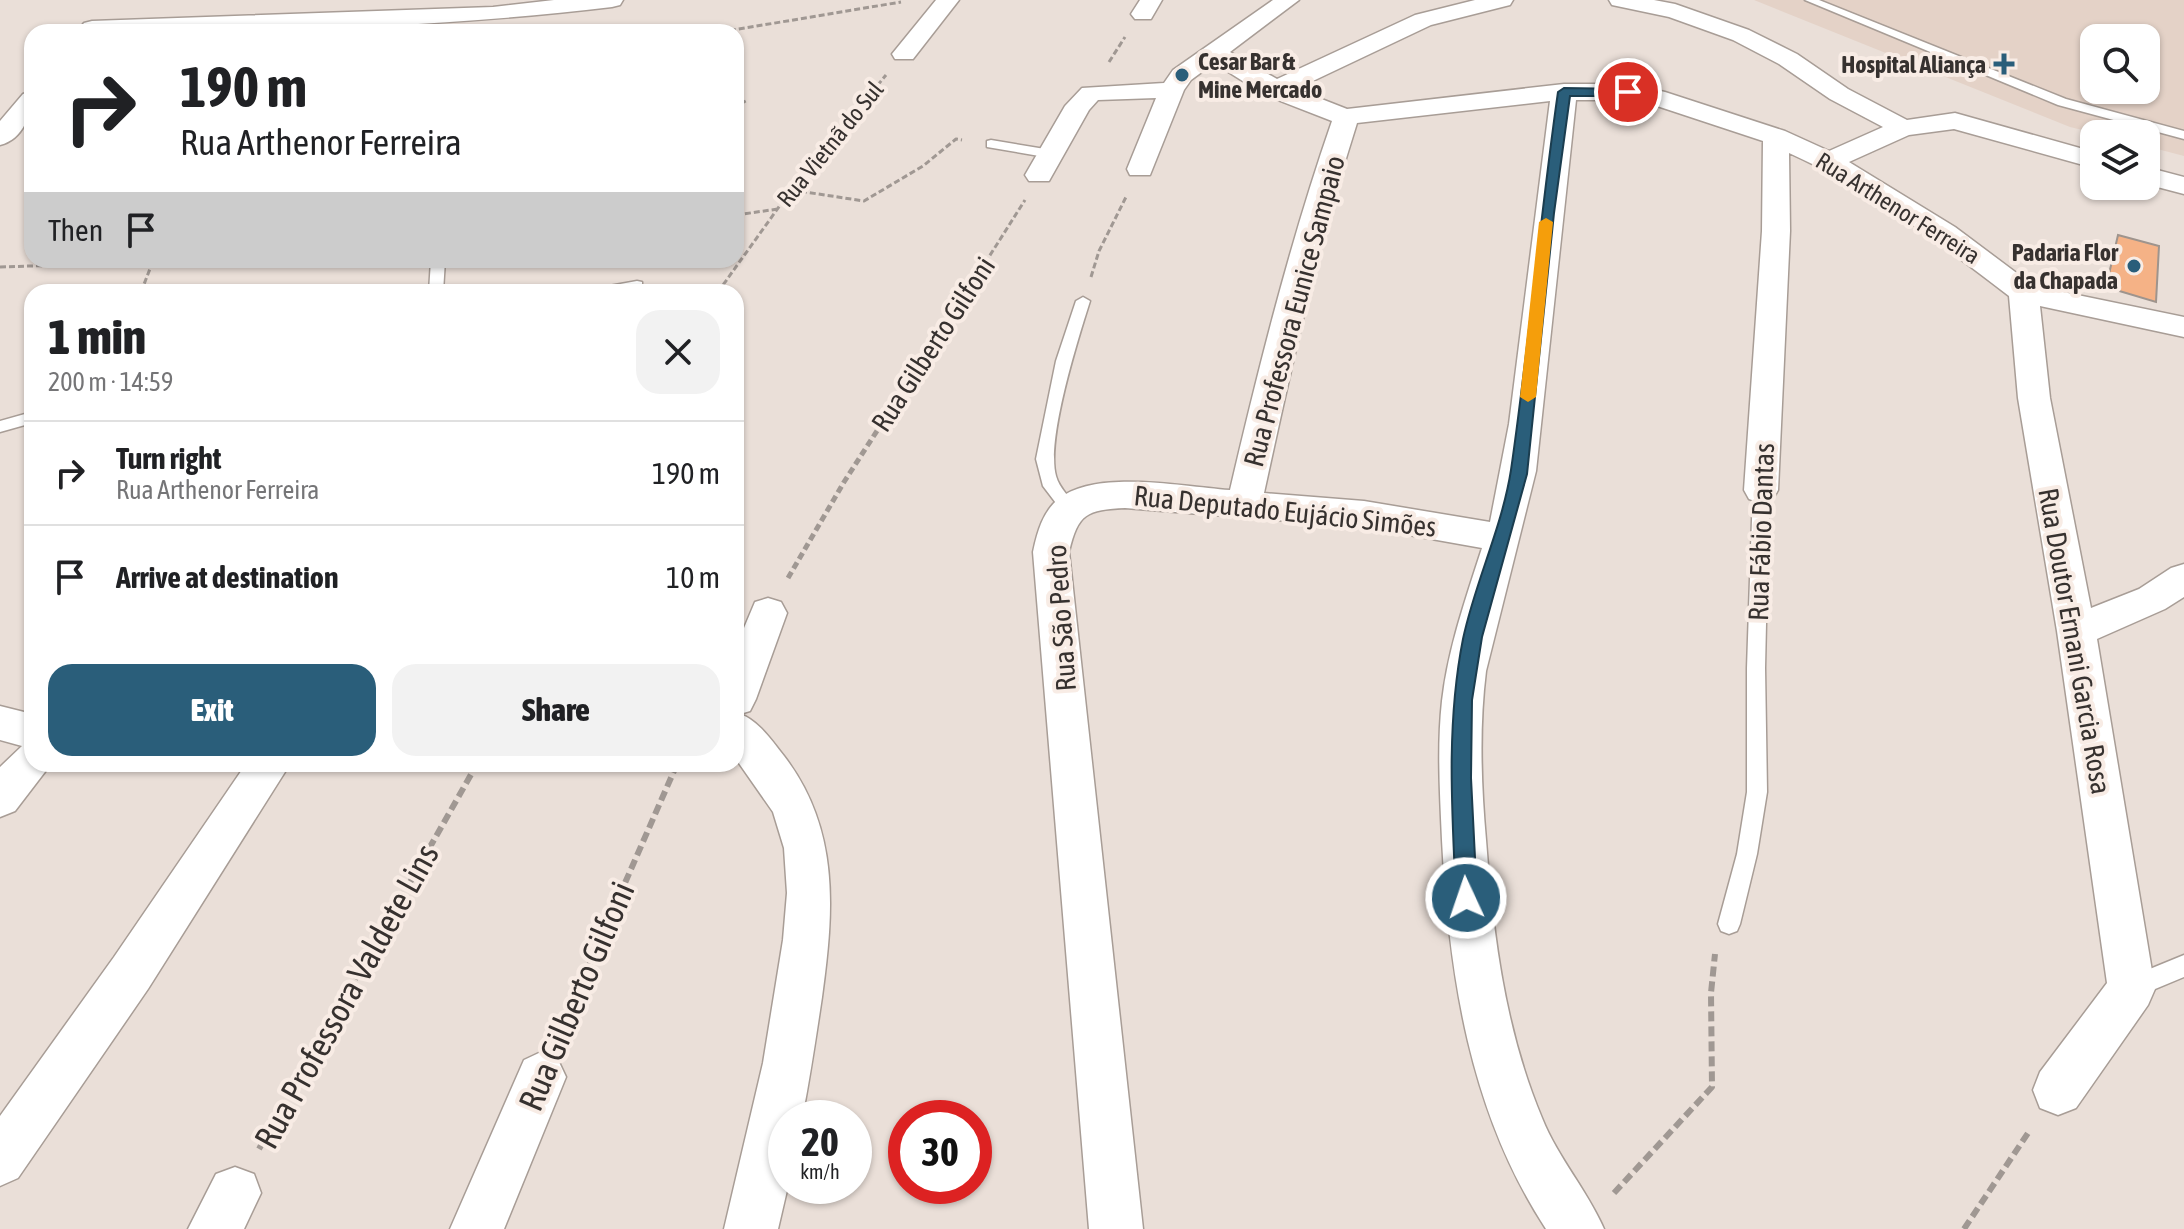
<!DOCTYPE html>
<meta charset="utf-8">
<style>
:root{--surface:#fff;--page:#f2f2f2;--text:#202124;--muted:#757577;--line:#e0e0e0;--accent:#2a5e7a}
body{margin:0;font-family:"Asap Condensed",sans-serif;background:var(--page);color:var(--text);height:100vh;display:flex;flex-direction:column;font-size:30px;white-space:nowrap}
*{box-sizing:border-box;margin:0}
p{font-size:26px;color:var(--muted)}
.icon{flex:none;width:44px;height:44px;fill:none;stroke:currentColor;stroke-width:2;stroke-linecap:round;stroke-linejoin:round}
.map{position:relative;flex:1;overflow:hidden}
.panel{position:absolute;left:24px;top:284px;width:720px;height:488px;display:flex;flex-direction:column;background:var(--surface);border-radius:24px;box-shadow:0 2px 6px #0004}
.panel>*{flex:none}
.guide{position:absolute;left:24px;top:24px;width:720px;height:244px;border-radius:24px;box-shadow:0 2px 6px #0004;background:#fff;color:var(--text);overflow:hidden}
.buttons{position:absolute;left:2080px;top:24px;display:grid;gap:16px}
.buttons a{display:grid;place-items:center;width:80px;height:80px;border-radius:16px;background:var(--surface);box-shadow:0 2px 6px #0004;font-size:40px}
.speed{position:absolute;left:768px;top:1100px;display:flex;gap:16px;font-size:40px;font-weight:700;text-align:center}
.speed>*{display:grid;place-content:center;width:104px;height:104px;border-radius:50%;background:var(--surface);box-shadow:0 2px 6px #0004;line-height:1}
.speed small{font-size:20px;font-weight:400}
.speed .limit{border:12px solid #d22;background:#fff;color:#111}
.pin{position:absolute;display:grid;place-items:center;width:68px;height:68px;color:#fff;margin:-34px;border:4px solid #fff;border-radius:50%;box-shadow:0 2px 8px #0007}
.me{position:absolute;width:88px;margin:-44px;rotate:357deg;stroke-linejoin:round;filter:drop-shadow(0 0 6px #0008)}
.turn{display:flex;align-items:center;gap:28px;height:168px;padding:0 24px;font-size:36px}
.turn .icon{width:104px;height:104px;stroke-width:2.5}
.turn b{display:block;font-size:56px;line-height:68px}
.then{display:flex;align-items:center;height:76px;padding:0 24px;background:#0003;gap:16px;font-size:30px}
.round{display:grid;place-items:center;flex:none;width:84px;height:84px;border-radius:24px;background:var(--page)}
.head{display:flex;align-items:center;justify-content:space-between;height:136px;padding:0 24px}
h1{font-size:48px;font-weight:800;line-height:60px}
.action{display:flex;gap:16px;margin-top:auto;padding:16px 24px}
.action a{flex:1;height:92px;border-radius:24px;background:var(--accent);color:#fff;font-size:32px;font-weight:800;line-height:92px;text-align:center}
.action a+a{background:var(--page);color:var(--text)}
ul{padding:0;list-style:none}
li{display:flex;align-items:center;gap:24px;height:104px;padding:0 24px;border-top:2px solid var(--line)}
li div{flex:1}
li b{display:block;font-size:30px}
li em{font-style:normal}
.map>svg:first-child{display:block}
.built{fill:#e4d2c7;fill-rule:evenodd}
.building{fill:#f5b286;stroke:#9e948d;stroke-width:2}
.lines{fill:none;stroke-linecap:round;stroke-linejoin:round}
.lane-casing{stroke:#a89d96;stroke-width:3}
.street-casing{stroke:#a89d96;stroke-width:3}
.path-far2{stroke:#a09893;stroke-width:3;stroke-dasharray:6 3;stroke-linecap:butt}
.path-far1{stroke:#a09893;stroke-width:5;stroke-dasharray:7 4;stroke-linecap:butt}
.path{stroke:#a09893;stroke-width:6;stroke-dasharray:10 5;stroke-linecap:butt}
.lane{fill:#fff;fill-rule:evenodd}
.street{fill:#fff;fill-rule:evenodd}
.route{fill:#2a5e7a;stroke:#1b3d4f;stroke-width:2}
.slow{fill:#f59e0b}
.poi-dot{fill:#2a5e7a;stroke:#f8ece5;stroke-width:3}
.labels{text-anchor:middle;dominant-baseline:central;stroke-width:8;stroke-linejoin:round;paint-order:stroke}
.far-poi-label{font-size:24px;font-weight:bold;fill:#36312f;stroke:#f8ece5;text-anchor:end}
.far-street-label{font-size:24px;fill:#36312f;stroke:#f8ece5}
.street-label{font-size:28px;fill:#36312f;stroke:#f8ece5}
.near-street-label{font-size:34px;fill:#36312f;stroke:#f8ece5}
</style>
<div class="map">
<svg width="2184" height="1229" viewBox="0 0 2184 1229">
<rect width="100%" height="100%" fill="#eadfd8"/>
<!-- built -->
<path class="built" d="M 1754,0 L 2184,0 L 2184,156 L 2146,146 L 2146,134 L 2099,134 L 2070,127 ZM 2094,38 L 2146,38 L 2146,90 L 2094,90 Z"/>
<!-- building -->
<path class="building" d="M 2118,235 L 2159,246 L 2156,302 L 2106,287 Z"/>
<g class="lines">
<!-- lane casing -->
<g class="lane-casing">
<path id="lane" d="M 1805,0 L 1819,0 L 2066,99 L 2184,131 L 2184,139 L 2058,105 Z
M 991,140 L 1051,150 L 1057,154 L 1051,158 L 987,147 L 987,141 Z
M 431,260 L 445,260 L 443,292 L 429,292 Z
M 637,281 L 642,282 L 642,288 L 622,292 L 591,292 L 598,288 Z
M 1083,297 L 1090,301 C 1078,339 1046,440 1056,476 C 1059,488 1070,497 1076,507 L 1068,513 L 1062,511 L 1043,486 L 1036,459 L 1056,361 L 1076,301 Z
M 32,412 L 32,423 L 0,432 L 0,421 Z
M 1761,484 L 1769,490 L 1765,668 L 1767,792 L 1757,854 L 1740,924 L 1737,931 L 1729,934 L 1721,931 L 1718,924 L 1737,854 L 1747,792 L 1747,668 L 1753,490 Z
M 2184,955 L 2184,977 L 2131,999 L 2123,996 L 2120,988 L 2123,980 Z"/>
</g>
<!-- street casing -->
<g class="street-casing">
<path id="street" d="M 554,0 L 623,0 L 620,5 L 612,7 C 437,28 259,32 83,32 L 80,28 L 84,23 L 92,21 L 493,7 Z
M 936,0 L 959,0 L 913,59 L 895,59 L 892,54 Z
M 1140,0 L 1162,0 L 1151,19 L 1135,19 L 1131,14 Z
M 1273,0 L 1299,0 L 1230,52 L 1277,79 L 1415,15 L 1475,0 L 1513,0 L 1510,5 L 1431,25 L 1296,89 L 1347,109 L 1564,84 L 1628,84 L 1665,92 L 1785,131 L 1829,151 L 1883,127 L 1830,99 L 1779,64 L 1733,40 L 1669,17 L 1612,5 L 1609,0 L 1654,0 L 1675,4 L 1749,30 L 1797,54 L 1848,89 L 1907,120 L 1955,113 L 2094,152 L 2094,168 L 1954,129 L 1909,135 L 1849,162 L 1955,227 L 2034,286 L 2184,317 L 2184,337 L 2040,306 L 2050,398 L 2091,608 L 2139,589 L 2171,568 L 2184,564 L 2184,597 L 2165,609 L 2097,639 L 2155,989 L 2148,1005 L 2076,1108 L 2058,1115 L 2040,1108 L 2033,1090 L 2040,1072 L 2107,983 L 2057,631 L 2018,398 L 2009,296 C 1940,243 1869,189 1789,153 L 1790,231 L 1778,490 L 1773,499 L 1761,503 L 1749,499 L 1744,490 L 1762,231 L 1763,141 L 1651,104 L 1628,100 L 1576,100 L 1536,471 L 1486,671 C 1479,727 1481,784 1486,840 C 1493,935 1505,1030 1542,1118 C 1558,1158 1587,1190 1604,1229 L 1546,1229 C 1470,1113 1449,976 1442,840 C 1440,794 1437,747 1442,701 C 1448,648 1466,598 1482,548 L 1364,527 L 1125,508 C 1087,510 1078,513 1069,552 L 1143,1229 L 1089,1229 L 1033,552 C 1037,533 1043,510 1060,498 C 1098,469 1185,487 1230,490 C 1259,366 1290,242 1332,121 L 1265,95 L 1214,63 L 1191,80 L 1184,90 L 1150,175 L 1130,175 L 1127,169 L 1156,98 L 1098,100 L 1089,110 L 1049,181 L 1029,181 L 1025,175 L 1065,106 L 1082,88 L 1164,83 L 1173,70 ZM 1550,101 L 1509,424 L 1490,522 L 1364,501 L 1264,493 C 1291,368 1318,245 1357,123 Z
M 32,91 C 32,113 24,139 0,145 L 0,121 L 23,94 Z
M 2146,167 L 2184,177 L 2184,194 L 2146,184 Z
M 768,598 L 781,602 L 787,613 L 756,699 L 750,711 L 740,714 C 759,721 772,741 784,756 C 840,829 834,910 822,997 C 816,1037 810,1078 802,1118 L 786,1118 L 788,1186 L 778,1229 L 724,1229 L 763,1063 L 783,940 L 787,893 L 784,848 L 773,812 L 736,759 L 736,647 L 755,602 Z
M 0,706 L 32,714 L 32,764 L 51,764 L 15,811 L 0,817 L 0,767 L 22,746 L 0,740 Z
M 246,764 L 290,764 L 148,989 L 18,1178 L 0,1186 L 0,1116 L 114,957 Z
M 541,1052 L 558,1060 L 566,1077 L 504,1229 L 450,1229 L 524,1060 Z
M 235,1167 L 254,1174 L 261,1193 L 244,1229 L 188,1229 L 216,1174 Z"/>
</g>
<!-- path-far2 -->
<path class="path-far2" d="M 721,32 L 901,2
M 1109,62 L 1125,37
M 736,84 L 745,103
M 792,190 L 864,201 L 923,166 L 956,139 L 962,140
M 736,215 L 778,209
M 0,267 L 153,262
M 1091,277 L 1099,251 L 1127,195
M 141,292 L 153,261
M 718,292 L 791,190 L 886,75
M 961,301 L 1025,200"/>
<!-- path-far1 -->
<path class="path-far1" d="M 788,578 L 844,482 L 962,299"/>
<!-- path -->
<path class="path" d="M 559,1034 L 677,764
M 259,1149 L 477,764
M 1614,1193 L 1712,1087 L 1711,993 L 1715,954
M 1964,1229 L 2030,1130"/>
<!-- lane -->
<use href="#lane" class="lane"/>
<!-- street -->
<use href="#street" class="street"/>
</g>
<!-- route -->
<path class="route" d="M 1564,88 L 1628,89 L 1634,92 L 1628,96 L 1570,96 L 1554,213 L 1527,474 L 1482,637 L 1472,700 L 1471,778 L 1477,898 L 1474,906 L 1466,908 L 1459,906 L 1456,898 C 1452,811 1446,725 1463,639 C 1475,582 1502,528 1511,470 C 1529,345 1540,218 1558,92 Z"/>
<!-- slow -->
<path class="slow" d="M 1546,218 L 1553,222 L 1536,397 L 1528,402 L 1520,397 L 1539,222 Z"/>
<!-- markers -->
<g class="poi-dot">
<path d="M2000 52h8v8h8v8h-8v8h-8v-8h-8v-8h8z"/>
<circle cx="1182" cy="75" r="8"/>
<circle cx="2134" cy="266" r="8"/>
</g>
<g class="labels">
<!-- far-poi labels -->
<g class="far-poi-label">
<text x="1198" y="61" text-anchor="start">Cesar Bar &amp;<tspan x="1198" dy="28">Mine Mercado</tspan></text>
<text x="1986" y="64">Hospital Aliança</text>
<text x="2118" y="252">Padaria Flor<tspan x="2118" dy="28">da Chapada</tspan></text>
</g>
<!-- far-street labels -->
<g class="far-street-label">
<text transform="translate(830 144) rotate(-51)">Rua Vietnã do Sul</text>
<text transform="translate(1898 208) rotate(32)">Rua Arthenor Ferreira</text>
</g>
<!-- street labels -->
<g class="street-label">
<text transform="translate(1294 311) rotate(-75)">Rua Professora Eunice Sampaio</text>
<text transform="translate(933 344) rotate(-57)">Rua Gilberto Gilfoni</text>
<text transform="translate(1285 511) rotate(6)">Rua Deputado Eujácio Simões</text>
<text transform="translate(1761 532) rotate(-88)">Rua Fábio Dantas</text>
<text transform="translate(1061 618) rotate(-94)">Rua São Pedro</text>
<text transform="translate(2075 641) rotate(80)">Rua Doutor Ernani Garcia Rosa</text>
</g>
<!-- near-street labels -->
<g class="near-street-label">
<text transform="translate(346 996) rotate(-61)">Rua Professora Valdete Lins</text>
<text transform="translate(576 996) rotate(-67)">Rua Gilberto Gilfoni</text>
</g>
</g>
</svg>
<div class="buttons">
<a><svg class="icon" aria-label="search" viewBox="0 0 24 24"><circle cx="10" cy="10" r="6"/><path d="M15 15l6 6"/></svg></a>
<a><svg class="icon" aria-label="layers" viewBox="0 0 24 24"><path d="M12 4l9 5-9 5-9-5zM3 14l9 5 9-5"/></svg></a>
</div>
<div class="speed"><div>20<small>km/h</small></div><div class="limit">30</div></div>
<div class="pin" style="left:1628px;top:92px;background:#d93025"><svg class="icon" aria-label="arrive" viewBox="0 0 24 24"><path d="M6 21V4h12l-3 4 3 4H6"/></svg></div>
<svg class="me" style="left:1466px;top:898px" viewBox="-20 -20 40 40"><circle r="17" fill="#2a5e7a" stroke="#fff" stroke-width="3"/><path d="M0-11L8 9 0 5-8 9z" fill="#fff"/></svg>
<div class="guide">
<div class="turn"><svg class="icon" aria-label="right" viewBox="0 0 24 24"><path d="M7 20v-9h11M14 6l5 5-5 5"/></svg><div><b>190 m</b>Rua Arthenor Ferreira</div></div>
<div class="then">Then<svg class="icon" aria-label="arrive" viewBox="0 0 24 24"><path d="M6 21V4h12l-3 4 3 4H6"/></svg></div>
</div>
<section class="panel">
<div class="head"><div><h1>1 min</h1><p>200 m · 14:59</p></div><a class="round"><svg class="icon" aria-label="close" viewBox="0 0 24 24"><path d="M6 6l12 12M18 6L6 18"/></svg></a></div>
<ul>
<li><svg class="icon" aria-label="right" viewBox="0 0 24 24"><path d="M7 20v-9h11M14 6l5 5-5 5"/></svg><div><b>Turn right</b><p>Rua Arthenor Ferreira</p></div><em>190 m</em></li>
<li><svg class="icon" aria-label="arrive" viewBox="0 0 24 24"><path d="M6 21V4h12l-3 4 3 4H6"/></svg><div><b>Arrive at destination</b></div><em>10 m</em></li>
</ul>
<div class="action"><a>Exit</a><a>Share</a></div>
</section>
</div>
